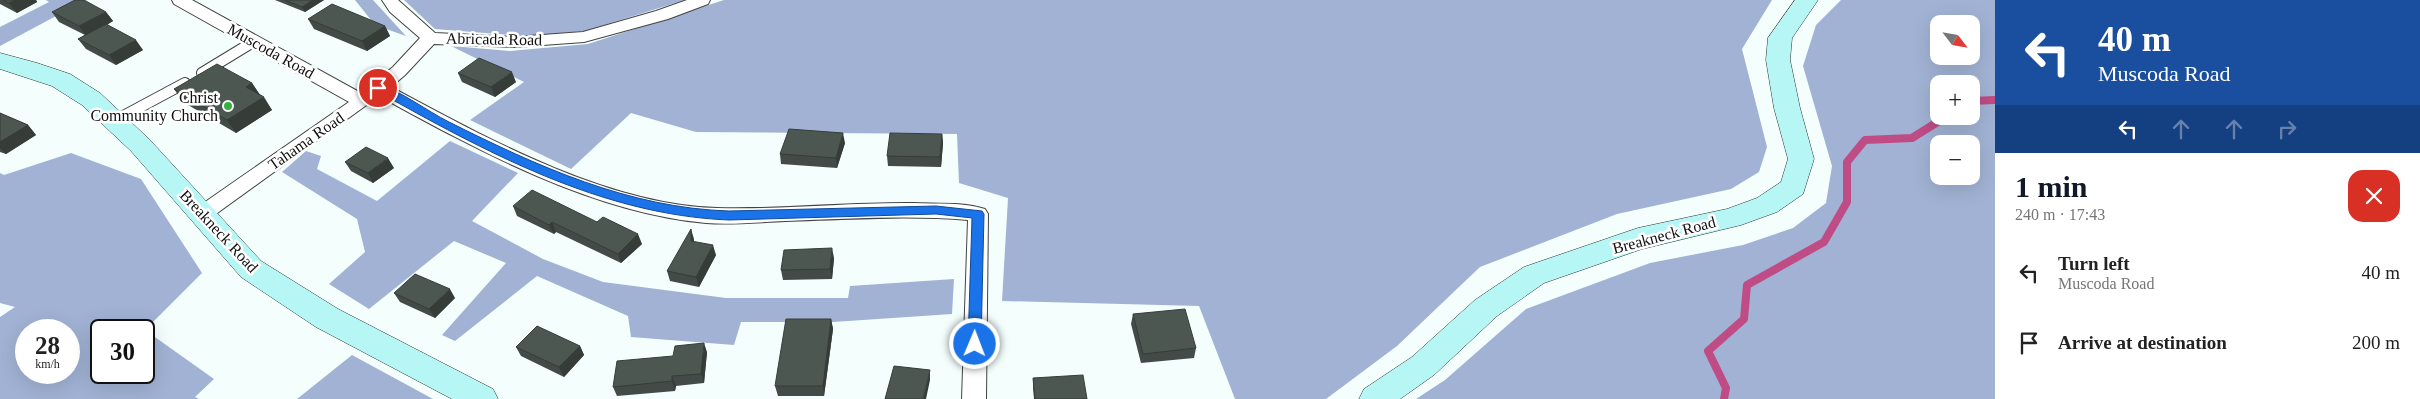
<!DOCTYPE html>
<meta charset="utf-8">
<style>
:root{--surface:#fff;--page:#f2f2f2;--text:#222;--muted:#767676;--accent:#111827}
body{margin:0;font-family:Georgia,serif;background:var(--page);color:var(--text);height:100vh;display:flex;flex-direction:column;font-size:19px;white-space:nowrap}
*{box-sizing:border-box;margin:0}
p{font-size:16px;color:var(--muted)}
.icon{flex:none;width:28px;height:28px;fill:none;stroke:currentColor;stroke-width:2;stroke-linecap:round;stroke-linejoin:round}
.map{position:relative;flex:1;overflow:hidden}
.panel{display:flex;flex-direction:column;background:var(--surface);width:425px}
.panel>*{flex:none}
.banner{background:#1a4fa0;color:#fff;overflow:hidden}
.needle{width:32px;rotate:121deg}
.controls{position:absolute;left:1930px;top:15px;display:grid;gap:10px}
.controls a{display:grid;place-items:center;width:50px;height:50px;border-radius:10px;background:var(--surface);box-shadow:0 5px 20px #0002;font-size:25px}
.speed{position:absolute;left:15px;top:319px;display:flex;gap:10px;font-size:25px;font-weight:700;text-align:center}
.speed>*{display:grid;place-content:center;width:65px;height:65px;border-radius:50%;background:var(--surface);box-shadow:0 5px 20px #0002;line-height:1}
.speed small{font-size:12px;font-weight:400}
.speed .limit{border:2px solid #111;border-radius:8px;background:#fff;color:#111}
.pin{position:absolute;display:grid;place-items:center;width:42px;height:42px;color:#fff;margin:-21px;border:2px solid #fff;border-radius:50%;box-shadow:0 1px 5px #0007}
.me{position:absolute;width:55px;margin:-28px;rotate:1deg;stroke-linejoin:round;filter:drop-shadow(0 0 4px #0008)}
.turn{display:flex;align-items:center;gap:18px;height:105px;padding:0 20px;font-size:22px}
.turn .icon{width:65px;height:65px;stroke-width:2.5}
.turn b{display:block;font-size:35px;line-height:42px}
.lanes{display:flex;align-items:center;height:48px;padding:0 20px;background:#0003;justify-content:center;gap:25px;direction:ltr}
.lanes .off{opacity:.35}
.round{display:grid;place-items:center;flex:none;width:52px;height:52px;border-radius:15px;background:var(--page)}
.headline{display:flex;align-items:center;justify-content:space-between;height:85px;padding:0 20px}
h1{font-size:30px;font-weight:700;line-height:38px;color:var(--accent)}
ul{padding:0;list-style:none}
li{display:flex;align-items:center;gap:15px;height:70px;padding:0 20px}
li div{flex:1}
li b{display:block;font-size:19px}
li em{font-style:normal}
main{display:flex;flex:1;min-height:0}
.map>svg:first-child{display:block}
.forest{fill:#a1b2d4;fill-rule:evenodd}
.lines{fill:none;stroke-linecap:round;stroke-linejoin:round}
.stream{stroke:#bf4c85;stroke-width:8}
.lane-casing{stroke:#434343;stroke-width:12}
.street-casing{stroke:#434343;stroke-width:2}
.secondary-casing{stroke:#323232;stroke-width:1}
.lane{stroke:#fff;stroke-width:10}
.street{fill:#fff;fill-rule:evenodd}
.secondary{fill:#b6f7f6;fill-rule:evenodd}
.wall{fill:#424b47}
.shaded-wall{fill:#363d39}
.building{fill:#4d5752;stroke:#363d39}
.route{fill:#1a73e8;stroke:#114b97}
.poi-dot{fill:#36b13d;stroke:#fff;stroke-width:2}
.labels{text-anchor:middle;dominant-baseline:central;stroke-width:5;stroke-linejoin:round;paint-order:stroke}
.street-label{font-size:16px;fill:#101010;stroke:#fff}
.poi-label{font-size:16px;fill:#101010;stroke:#fff;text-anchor:end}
</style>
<main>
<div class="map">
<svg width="1995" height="399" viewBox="0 0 1995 399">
<rect width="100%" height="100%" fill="#f3fefd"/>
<!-- forest -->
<path class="forest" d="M 46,0 L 86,0 L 0,46 L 0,27 L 49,2 Z
M 355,0 L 373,0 L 406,36 L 375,25 Z
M 404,0 L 685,0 L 585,31 L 524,36 L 435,29 Z
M 724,0 L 1772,0 L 1742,49 L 1767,147 L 1759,172 L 1731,189 L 1617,214 L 1480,267 L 1397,346 L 1326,399 L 1235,399 L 1199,306 L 1002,301 L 1008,198 L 959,183 L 957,134 L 696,132 L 631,113 L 571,169 L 470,120 L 524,82 L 451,46 L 510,51 L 588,44 Z
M 1841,0 L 1995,0 L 1995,399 L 1416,399 L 1445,380 L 1526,309 L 1650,263 L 1743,245 L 1793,228 L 1826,203 L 1832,166 L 1803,66 L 1816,25 ZM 1939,24 L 1971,24 L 1971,56 L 1939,56 ZM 1939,84 L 1971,84 L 1971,116 L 1939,116 ZM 1939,144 L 1971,144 L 1971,176 L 1939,176 Z
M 450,141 L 518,173 L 472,221 L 543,259 L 603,282 L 726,298 L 848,298 L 850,286 L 954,279 L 952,314 L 833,322 L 741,322 L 734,345 L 631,337 L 628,316 L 537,276 L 455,341 L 442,335 L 506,263 L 454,241 L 369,309 L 329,284 L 365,252 L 357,219 L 282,172 L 306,151 L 321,156 L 317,169 L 377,201 Z
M 71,153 L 141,179 L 202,273 L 145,330 L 214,379 L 195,397 L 199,399 L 0,399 L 0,317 L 15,307 L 0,303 L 0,173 L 4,175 ZM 26,330 L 69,330 L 69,372 L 26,372 ZM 101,330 L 144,330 L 144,372 L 101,372 Z
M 352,355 L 433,399 L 297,399 Z"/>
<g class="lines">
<!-- stream -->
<path class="stream" d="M 1971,101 L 1995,100
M 1724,399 L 1726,388 L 1708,351 L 1744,319 L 1747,285 L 1824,242 L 1847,202 L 1847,162 L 1865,140 L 1912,138 L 1947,116"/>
<!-- lane casing -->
<g class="lane-casing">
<path id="lane" d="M 202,73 L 253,42
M 116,120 L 185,83"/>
</g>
<!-- street casing -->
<g class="street-casing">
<path id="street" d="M 172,0 L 192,0 L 361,93 L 393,67 L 420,38 L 390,12 L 382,0 L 398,0 L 435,33 L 515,37 L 583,32 L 656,11 L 687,0 L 710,0 L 708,4 L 668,19 L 584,42 L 515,47 L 434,44 L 405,75 L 391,87 C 486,138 607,205 717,208 C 783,210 848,202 914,203 C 937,204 963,202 985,209 L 988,214 L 986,399 L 962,399 L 968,220 C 907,215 846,219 786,221 C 759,222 733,225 706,223 C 593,213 477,150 379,96 L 209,219 L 202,221 L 195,219 L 192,214 L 195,209 L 349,102 L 174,4 Z"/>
</g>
<!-- secondary casing -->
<g class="secondary-casing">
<path id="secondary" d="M 1795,0 L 1818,0 L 1792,38 L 1790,60 L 1800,108 L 1814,159 L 1803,194 L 1777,212 L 1741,225 L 1642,249 L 1544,283 L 1497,316 L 1434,375 L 1400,399 L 1359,399 L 1364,389 L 1412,357 L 1475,300 L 1524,267 L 1638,228 L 1727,209 L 1757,198 L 1781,182 L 1788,159 L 1774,108 L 1766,60 L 1768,38 Z
M 0,53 L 37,63 L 70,74 L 100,93 L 149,139 L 261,261 L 338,309 L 493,389 L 498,399 L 452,399 L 316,327 L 241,277 L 131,151 L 82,105 L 52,86 L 0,69 Z"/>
</g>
<!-- lane -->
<use href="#lane" class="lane"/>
<!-- street -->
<use href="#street" class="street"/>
<!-- secondary -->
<use href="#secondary" class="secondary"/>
</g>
<!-- wall -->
<path class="wall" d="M 0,0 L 36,0 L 37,2 L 17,13 L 0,4 Z
M 275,0 L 324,0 L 305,12 Z
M 52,12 L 106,12 L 113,21 L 107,25 L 143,50 L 116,65 L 86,49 L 78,39 L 85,35 L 59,22 Z
M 308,19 L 385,26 L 390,36 L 367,51 L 314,29 Z
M 458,73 L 516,82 L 495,97 L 462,82 Z
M 252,83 L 259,94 L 272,110 L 236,133 L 183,102 L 174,89 Z
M 0,113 L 28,125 L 36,135 L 6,154 L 0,152 Z
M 942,134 L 943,143 L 941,167 L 888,166 L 887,156 Z
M 845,143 L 837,168 L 781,164 L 780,154 Z
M 345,162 L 394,168 L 373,183 L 351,171 Z
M 513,206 L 642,244 L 621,263 L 556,232 L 554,234 L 517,216 Z
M 694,239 L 694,242 L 716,255 L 699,287 L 670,281 L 667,271 Z
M 834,258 L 832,279 L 783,280 L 781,270 Z
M 394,293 L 455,298 L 435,318 L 400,302 Z
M 1133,314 L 1196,348 L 1194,358 L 1141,363 L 1131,324 Z
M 831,319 L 833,329 L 824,396 L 778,396 L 775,386 Z
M 580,346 L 584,355 L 564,377 L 521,356 L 516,347 Z
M 707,352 L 704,383 L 676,386 L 675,391 L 617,396 L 613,387 Z
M 1033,378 L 1087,399 L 1034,399 L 1033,388 Z"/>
<!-- shaded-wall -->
<path class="shaded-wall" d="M 15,0 L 36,0 L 37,2 L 17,13 L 9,3 Z
M 313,0 L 324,0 L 305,12 L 302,7 Z
M 106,12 L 113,21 L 86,36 L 79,26 Z
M 385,26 L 390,36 L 367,51 L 362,41 Z
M 136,40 L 143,50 L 116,65 L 109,55 Z
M 512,72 L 516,82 L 495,97 L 491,87 Z
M 252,83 L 261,96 L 246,87 Z
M 264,97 L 272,110 L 236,133 L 227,120 Z
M 28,125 L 36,135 L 6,154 L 0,148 L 0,142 Z
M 843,133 L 845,143 L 837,168 L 836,158 Z
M 942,134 L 943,143 L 941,167 L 940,157 Z
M 388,158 L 394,168 L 373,183 L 368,173 Z
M 552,222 L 556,232 L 554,234 L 549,225 Z
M 691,229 L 694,239 L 694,251 L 691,241 Z
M 638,234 L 642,244 L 621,263 L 618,254 Z
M 713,245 L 716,255 L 699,287 L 696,277 Z
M 832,248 L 834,258 L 832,279 L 830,269 Z
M 450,289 L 455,298 L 435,318 L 429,309 Z
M 831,319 L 833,329 L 824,396 L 823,386 Z
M 704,343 L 707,352 L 704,383 L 701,374 Z
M 580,346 L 584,355 L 564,377 L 559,367 Z
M 930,370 L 930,380 L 926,399 L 923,399 Z
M 672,376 L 676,386 L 675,391 L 672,381 Z"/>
<!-- building -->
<path class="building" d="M 3,0 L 15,0 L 9,3 Z
M 75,0 L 84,0 L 106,12 L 79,26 L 52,12 Z
M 285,0 L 313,0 L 302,7 Z
M 332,4 L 385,26 L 362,41 L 308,19 Z
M 106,24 L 136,40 L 109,55 L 78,39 Z
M 479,58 L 512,72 L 491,87 L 458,73 Z
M 217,64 L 252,83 L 246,87 L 264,97 L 227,120 L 174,89 Z
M 0,113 L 28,125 L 0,142 Z
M 789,129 L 843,133 L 836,158 L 780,154 Z
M 890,133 L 942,134 L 940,157 L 887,156 Z
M 366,147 L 388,158 L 368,173 L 345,162 Z
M 532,190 L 597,222 L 603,217 L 638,234 L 618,254 L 552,222 L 549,225 L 513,206 Z
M 691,229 L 691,241 L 713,245 L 696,277 L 667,271 Z
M 832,248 L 830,269 L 781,270 L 784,250 Z
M 415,274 L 450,289 L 429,309 L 394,293 Z
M 1185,309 L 1196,348 L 1143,354 L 1133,314 Z
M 786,319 L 831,319 L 823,386 L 775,386 Z
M 537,326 L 580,346 L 559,367 L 516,347 Z
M 704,343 L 701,374 L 672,376 L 672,381 L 613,387 L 617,361 L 673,356 L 675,346 Z
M 894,366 L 930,370 L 923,399 L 885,399 Z
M 1083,375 L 1087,399 L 1035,399 L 1033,378 Z"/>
<!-- route -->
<path class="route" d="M 378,84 C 401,91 427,111 449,122 C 537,166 629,208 729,211 L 936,206 L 982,211 L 984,214 L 981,344 L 975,349 L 968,344 L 972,218 L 936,214 L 729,220 C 601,215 484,151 375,90 L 373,88 Z"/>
<!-- markers -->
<circle class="poi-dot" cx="228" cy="106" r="5"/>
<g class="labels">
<!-- street labels -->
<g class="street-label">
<text transform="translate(494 39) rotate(1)">Abricada Road</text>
<text transform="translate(271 51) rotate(29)">Muscoda Road</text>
<text transform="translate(306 141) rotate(-35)">Tahama Road</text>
<text transform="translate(219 231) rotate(47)">Breakneck Road</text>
<text transform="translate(1664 235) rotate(-15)">Breakneck Road</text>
</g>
<!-- poi labels -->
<g class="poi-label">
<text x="218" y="97">Christ<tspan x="218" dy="18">Community Church</tspan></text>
</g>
</g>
</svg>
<div class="controls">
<a><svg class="needle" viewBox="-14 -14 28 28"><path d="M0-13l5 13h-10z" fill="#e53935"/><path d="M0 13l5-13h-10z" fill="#767676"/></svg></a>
<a>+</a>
<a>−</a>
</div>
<div class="speed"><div>28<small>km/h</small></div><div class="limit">30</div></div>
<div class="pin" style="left:378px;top:88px;background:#d93025"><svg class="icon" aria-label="arrive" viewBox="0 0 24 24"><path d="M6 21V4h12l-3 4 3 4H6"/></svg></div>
<svg class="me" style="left:975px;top:344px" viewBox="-20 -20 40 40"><circle r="17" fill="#1a73e8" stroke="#fff" stroke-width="3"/><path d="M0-11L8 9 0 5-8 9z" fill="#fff"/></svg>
</div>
<section class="panel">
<div class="banner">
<div class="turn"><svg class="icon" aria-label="left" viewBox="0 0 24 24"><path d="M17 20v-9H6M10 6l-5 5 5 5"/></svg><div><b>40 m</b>Muscoda Road</div></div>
<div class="lanes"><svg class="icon" aria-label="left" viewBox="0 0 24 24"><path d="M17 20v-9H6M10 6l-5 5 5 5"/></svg><svg class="icon off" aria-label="ahead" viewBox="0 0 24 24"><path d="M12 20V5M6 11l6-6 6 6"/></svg><svg class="icon off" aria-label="ahead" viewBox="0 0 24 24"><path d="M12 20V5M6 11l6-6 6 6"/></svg><svg class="icon off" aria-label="right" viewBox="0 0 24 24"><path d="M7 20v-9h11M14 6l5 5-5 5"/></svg></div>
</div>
<div class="headline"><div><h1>1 min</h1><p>240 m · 17:43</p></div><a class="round" style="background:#d93025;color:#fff"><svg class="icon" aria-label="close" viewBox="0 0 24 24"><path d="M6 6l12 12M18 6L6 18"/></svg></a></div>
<ul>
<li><svg class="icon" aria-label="left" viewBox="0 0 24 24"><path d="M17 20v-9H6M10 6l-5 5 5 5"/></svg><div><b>Turn left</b><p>Muscoda Road</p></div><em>40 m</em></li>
<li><svg class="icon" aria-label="arrive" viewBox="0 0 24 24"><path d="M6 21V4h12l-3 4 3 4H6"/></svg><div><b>Arrive at destination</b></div><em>200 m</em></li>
</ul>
</section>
</main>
